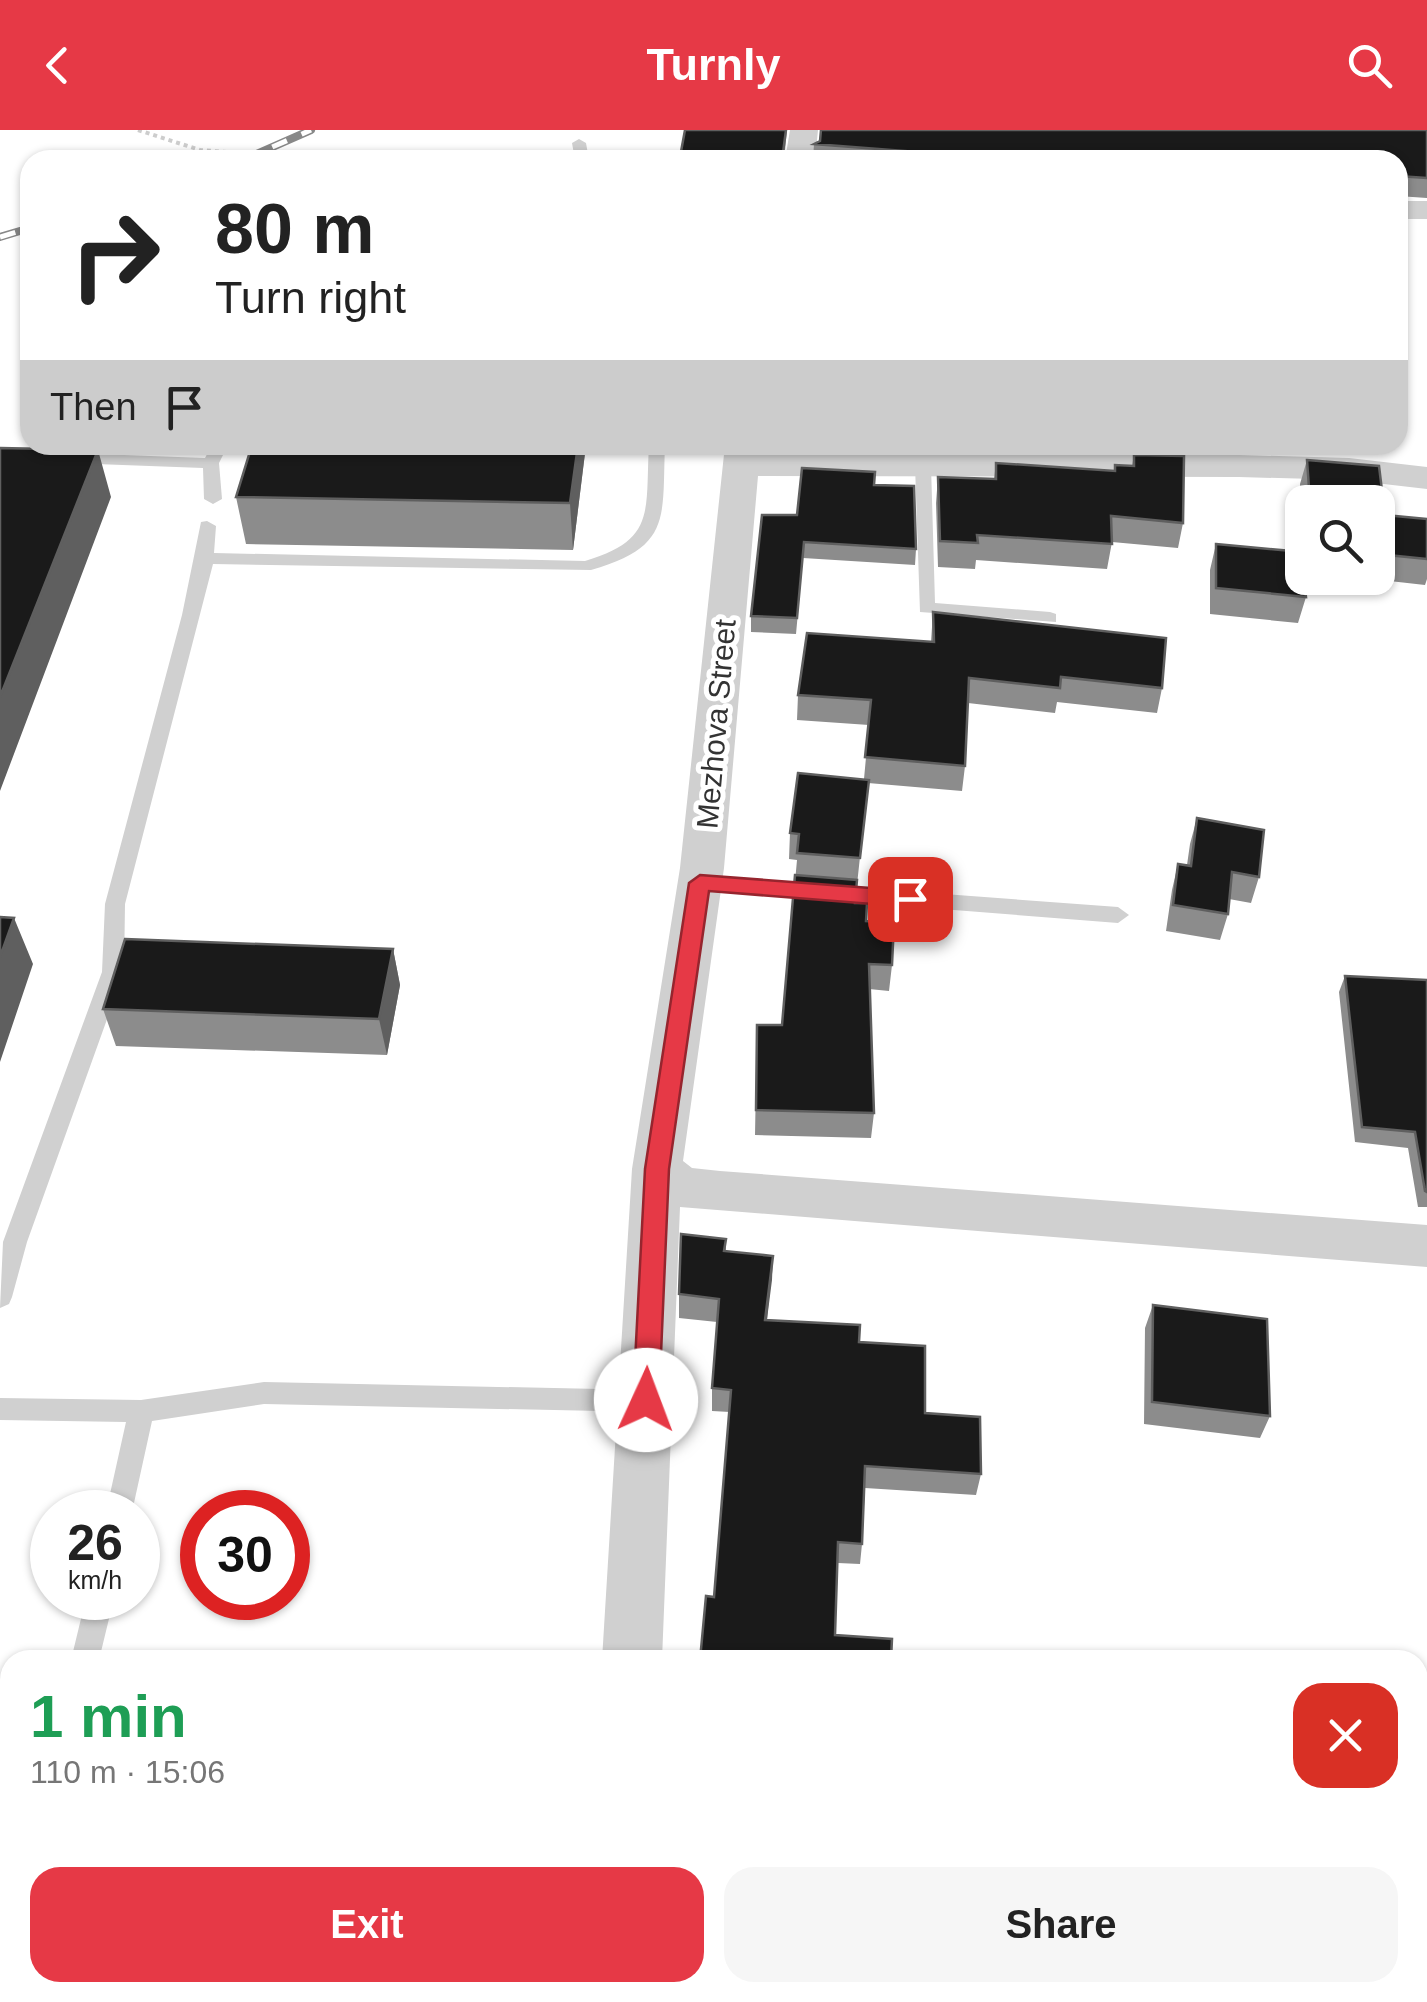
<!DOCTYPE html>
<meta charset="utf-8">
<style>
:root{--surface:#fff;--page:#f6f6f6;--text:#222;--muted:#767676;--accent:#e63946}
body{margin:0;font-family:Arial,sans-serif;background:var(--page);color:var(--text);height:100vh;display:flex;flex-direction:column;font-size:38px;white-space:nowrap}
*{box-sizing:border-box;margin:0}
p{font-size:32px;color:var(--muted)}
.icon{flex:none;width:55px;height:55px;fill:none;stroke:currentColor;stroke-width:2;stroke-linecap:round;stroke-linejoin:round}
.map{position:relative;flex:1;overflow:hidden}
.drawer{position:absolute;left:0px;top:1520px;width:1428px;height:352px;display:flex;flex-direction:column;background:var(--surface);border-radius:30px 30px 0 0;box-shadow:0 2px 8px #0004}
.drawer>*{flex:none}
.top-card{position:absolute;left:20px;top:20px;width:1388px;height:305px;border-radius:30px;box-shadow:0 2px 8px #0004;background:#fff;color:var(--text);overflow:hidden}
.tools{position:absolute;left:1285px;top:355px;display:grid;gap:20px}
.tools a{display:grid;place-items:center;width:110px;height:110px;border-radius:20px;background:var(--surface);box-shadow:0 2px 8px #0004;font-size:50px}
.speed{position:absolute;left:30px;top:1360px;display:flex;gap:20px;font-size:50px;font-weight:700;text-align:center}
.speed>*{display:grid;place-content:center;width:130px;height:130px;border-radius:50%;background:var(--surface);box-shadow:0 2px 8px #0004;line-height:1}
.speed small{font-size:25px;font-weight:400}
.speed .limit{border:15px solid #d22;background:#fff;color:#111}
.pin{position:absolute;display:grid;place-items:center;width:85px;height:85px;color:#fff;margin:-42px;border-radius:20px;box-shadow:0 5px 15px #0006}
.me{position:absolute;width:110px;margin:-55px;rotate:2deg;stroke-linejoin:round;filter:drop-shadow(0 0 8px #0008)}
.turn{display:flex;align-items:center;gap:35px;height:210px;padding:0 30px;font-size:45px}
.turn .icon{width:130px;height:130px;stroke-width:2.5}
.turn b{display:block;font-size:70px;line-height:85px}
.then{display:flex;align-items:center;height:95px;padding:0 30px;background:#0003;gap:20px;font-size:38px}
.round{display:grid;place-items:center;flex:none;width:105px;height:105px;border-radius:30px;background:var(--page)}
.headline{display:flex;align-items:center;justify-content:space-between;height:170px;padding:0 30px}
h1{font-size:60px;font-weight:800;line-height:75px;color:#1e9e55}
.button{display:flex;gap:20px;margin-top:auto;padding:20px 30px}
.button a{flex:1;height:115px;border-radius:30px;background:var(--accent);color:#fff;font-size:40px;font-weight:800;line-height:115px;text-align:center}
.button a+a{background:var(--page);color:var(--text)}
header{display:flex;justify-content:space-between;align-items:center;height:130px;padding:0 30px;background:var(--accent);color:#fff;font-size:45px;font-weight:800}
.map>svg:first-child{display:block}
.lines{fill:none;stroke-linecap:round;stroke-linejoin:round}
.path{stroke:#cdcdcd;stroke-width:4;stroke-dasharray:4 4;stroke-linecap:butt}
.service{fill:#d0d0d0;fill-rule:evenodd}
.minor{fill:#d0d0d0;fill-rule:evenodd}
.rail-casing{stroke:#888;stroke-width:8}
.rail{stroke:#fff;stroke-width:5;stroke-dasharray:16;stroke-linecap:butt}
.wall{fill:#8c8c8c}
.shaded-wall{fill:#5f5f5f}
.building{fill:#1a1a1a;stroke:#5f5f5f;stroke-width:2.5}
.route{fill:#e63946;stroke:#96252e;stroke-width:2.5}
.labels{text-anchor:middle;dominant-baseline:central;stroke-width:10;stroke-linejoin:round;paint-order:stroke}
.street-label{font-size:30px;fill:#333;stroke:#fff}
</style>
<header><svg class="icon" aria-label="back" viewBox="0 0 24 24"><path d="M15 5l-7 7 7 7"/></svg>Turnly<svg class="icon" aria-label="search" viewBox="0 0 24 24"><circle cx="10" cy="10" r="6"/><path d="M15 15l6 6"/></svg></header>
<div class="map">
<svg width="1427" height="1872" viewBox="0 0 1427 1872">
<rect width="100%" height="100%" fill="#fff"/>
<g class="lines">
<!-- path -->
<path class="path" d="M 138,0 L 200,20 L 329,30"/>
<!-- service -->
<path class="service" d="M 579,9 L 586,13 L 589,30 L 575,30 L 572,13 Z
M 212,315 L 228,315 L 219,333 L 222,369 L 213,374 L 204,369 L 203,338 L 69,333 L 61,328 L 69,323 L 205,328 Z
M 649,315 L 665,315 C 662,388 672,417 591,440 L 213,434 L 125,774 L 124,842 L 27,1112 L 12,1167 L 9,1174 L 0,1178 L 3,1112 L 102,842 L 105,774 L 182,485 L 201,392 L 207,391 L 216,396 L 214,423 L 585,431 C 657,410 645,380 649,315 Z
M 923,330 L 931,335 L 935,473 L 1050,482 L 1056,484 L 1056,492 L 920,482 L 915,335 Z
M 700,746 L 1118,777 L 1129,785 L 1118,793 L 700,760 L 690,753 Z
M 264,1252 L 646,1260 L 655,1263 L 659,1271 L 655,1279 L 646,1282 L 264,1274 L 152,1291 L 132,1382 L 106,1382 L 126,1292 L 0,1290 L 0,1268 L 141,1270 Z
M 86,1468 L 114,1468 L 99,1530 L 71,1530 Z
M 10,1847 L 10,1862 L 27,1862 L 25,1872 L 0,1872 L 0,1851 Z"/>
<!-- minor -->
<path class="minor" d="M 790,0 L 818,0 L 815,30 L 785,30 Z
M 1398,71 L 1427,71 L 1427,89 L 1398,89 Z
M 725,315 L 761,315 L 760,324 L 1239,325 L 1349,328 L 1427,337 L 1427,359 L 1349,350 L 1239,347 L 758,346 L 724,738 L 683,1031 L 692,1038 L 720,1041 L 1427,1095 L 1427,1137 L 680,1077 L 662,1530 L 602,1530 L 632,1039 L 680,738 Z
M 575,1862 L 641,1862 L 640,1872 L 574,1872 Z"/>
<!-- rail casing -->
<g class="rail-casing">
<path id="rail" d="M 243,30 L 311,0
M 0,107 L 30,98"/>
</g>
<!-- rail -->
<use href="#rail" class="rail"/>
</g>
<!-- wall -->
<path class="wall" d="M 787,0 L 784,30 L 680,30 L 680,27 Z
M 1427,0 L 1427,68 L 1398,66 L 1398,30 L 813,30 L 814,14 L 820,11 Z
M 252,315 L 586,315 L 573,420 L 246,414 L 236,367 Z
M 1134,325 L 1183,393 L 1178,418 L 1112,412 L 1107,439 L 976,430 L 975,439 L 938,437 L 936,373 L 938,347 L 994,349 L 996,333 L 1114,341 L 1115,335 L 1132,336 Z
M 1307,330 L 1379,336 L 1385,385 L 1427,389 L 1427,449 L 1425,455 L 1363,448 L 1378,448 L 1378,372 L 1302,372 L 1302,392 L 1300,354 Z
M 874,355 L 916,419 L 915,435 L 803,428 L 796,504 L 751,502 L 751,486 L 797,385 Z
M 1216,414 L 1306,467 L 1298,493 L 1210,484 L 1210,440 Z
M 933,482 L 1162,558 L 1157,583 L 1057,572 L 1055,583 L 968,573 L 965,636 L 962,661 L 868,653 L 855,773 L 892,835 L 889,861 L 869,859 L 874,983 L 871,1008 L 755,1005 L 757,895 L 782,895 L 797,730 L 789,729 L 790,703 L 864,649 L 869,595 L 797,590 L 798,565 L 931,512 Z
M 1197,688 L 1259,747 L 1251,773 L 1229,769 L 1228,784 L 1220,810 L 1166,801 L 1172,760 L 1178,734 L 1187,735 L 1190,714 Z
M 393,819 L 400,855 L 387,925 L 116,916 L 103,879 Z
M 1345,846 L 1427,850 L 1427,1077 L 1418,1077 L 1408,1018 L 1355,1012 L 1339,862 Z
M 726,1109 L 726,1121 L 773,1126 L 767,1190 L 859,1212 L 981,1344 L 976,1365 L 865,1358 L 862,1414 L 860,1434 L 838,1433 L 835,1505 L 891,1530 L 714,1467 L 730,1282 L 712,1281 L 712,1258 L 717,1192 L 679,1188 L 679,1164 Z
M 1153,1175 L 1270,1286 L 1260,1308 L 1144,1294 L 1145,1198 Z"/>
<!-- shaded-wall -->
<path class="shaded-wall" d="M 578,315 L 586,315 L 573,420 L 570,373 Z
M 98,320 L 111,367 L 0,661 L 0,567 Z
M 14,788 L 33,834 L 0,932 L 0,827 Z
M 393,819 L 400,855 L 387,925 L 379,889 Z
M 773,1126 L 772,1150 L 764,1213 L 765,1190 Z"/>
<!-- building -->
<path class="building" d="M 685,0 L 786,0 L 782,30 L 680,27 Z
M 821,0 L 1427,0 L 1427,48 L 1398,46 L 1398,30 L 1296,30 L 1228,26 L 1229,30 L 1020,30 L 814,14 L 820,11 Z
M 252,315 L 578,315 L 570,373 L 236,367 Z
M 0,318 L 98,320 L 0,567 Z
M 1134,325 L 1184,326 L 1183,393 L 1111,386 L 1112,414 L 977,405 L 978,413 L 940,411 L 938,347 L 996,349 L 996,333 L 1115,341 L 1115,335 L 1134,336 Z
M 1307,330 L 1379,336 L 1385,385 L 1427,389 L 1427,429 L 1378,424 L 1378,372 L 1310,372 Z
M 802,338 L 875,342 L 874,355 L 914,356 L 916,419 L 804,412 L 797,488 L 751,486 L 762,385 L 797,385 Z
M 1216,414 L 1302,422 L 1302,448 L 1304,448 L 1306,467 L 1216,458 Z
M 933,482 L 1166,508 L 1162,558 L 1061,547 L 1060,558 L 969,548 L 965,636 L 865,627 L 871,570 L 798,565 L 807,503 L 934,512 Z
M 798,643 L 869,650 L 860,728 L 797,723 L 799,704 L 790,703 Z
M 1197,688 L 1264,700 L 1259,747 L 1232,742 L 1228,784 L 1173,775 L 1178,734 L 1191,736 Z
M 795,745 L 857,750 L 855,773 L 867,773 L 866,791 L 894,793 L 892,835 L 869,834 L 874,983 L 756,980 L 757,895 L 782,895 Z
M 0,787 L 14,788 L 0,827 Z
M 125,809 L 393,819 L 379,889 L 103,879 Z
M 1345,846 L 1427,850 L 1427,1062 L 1425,1061 L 1415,1002 L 1362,997 Z
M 681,1104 L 726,1109 L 724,1121 L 773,1126 L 765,1190 L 860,1195 L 859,1212 L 925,1216 L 925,1283 L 980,1287 L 981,1344 L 865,1336 L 862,1414 L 838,1412 L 835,1505 L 892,1509 L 891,1530 L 700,1530 L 706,1466 L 714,1467 L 731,1260 L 712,1258 L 719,1169 L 679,1164 Z
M 1153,1175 L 1267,1189 L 1270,1286 L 1152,1272 Z
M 690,1862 L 882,1862 L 882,1872 L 690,1872 Z"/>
<!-- route -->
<path class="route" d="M 700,745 L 910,761 L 921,769 L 910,777 L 709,761 L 669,1039 L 659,1270 L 655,1279 L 646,1282 L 637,1279 L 633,1270 L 645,1039 L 689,753 Z"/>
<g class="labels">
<!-- street labels -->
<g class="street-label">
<text transform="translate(716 594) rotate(-85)">Mezhova Street</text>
</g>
</g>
</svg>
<div class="tools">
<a><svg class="icon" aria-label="search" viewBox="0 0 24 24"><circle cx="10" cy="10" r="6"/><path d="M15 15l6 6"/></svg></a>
</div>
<div class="speed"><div>26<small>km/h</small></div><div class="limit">30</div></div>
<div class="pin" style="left:910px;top:769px;background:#d93025"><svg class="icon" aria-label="arrive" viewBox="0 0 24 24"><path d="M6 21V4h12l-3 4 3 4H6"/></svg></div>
<svg class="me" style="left:646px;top:1270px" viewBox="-20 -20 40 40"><circle r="19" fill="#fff"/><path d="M0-13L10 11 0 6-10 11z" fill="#e63946"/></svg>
<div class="top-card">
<div class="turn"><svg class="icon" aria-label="right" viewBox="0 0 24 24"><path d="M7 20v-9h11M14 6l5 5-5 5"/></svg><div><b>80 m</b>Turn right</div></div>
<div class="then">Then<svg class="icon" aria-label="arrive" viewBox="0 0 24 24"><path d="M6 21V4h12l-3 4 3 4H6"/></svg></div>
</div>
<section class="drawer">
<div class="headline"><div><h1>1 min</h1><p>110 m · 15:06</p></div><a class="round" style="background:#d93025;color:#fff"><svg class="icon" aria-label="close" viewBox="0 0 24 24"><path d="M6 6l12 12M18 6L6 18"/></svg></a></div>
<div class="button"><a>Exit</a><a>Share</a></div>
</section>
</div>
